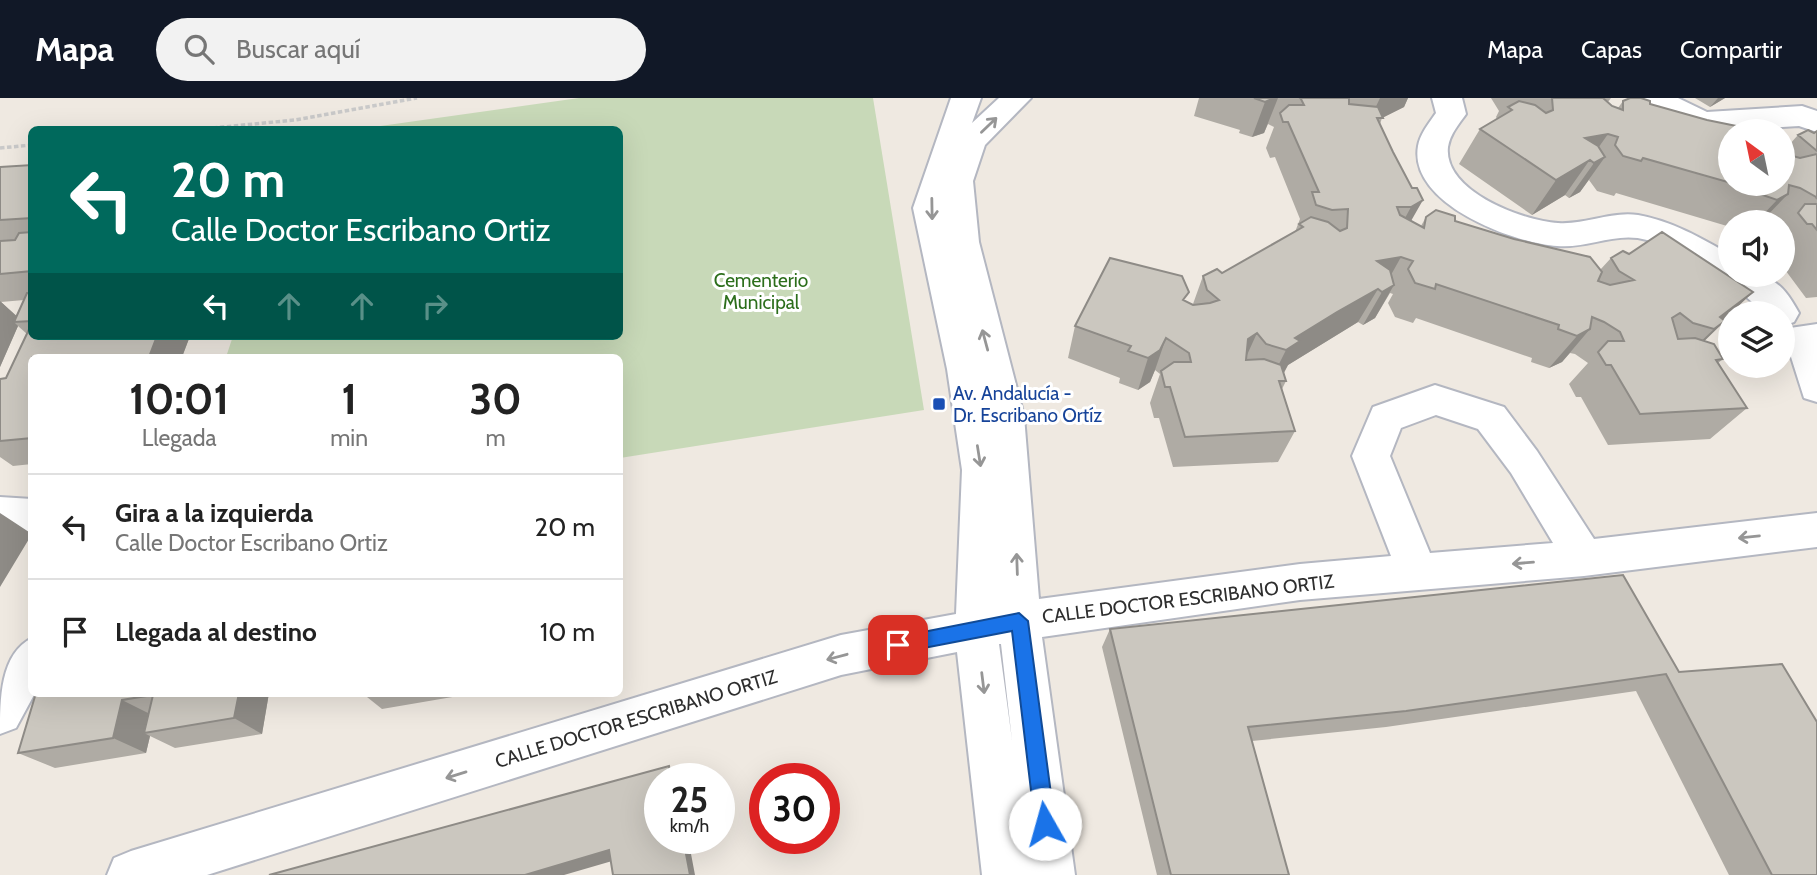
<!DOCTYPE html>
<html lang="es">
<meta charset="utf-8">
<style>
:root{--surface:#fff;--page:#f2f2f2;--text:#222;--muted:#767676;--line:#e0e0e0;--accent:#111827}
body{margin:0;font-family:Cabin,sans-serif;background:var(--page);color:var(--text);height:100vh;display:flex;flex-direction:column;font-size:26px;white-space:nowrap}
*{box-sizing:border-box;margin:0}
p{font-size:23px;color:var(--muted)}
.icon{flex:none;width:38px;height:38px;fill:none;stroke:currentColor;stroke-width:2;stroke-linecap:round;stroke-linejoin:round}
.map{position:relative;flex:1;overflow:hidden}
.side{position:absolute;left:28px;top:256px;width:595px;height:343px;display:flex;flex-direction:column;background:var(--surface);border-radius:10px;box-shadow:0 7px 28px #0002}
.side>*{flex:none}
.guide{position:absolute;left:28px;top:28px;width:595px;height:214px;border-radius:10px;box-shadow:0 7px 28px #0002;background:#00695c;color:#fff;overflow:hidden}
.needle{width:46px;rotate:327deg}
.buttons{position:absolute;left:1718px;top:21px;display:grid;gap:14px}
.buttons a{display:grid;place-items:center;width:77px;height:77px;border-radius:50%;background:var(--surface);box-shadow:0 7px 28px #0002;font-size:35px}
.speed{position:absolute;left:644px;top:665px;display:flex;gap:14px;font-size:35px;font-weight:700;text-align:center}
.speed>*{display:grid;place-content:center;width:91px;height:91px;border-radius:50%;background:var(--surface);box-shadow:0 7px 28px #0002;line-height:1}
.speed small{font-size:18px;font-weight:400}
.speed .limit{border:10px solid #d22;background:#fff;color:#111}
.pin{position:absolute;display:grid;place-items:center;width:60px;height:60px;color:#fff;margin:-30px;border-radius:14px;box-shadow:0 4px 10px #0006}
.me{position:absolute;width:77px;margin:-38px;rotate:353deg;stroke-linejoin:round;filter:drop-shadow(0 0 5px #0008)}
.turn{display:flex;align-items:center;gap:24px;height:147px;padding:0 28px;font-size:32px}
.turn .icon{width:91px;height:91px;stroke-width:2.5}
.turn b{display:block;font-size:49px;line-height:60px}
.lanes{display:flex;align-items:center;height:66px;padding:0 28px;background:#0003;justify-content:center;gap:35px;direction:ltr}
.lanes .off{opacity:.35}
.eta{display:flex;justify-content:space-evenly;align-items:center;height:119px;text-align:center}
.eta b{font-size:42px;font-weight:700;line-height:49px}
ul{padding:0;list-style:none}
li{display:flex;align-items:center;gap:21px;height:105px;padding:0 28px;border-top:2px solid var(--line)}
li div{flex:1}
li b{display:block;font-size:26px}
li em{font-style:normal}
header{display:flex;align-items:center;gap:42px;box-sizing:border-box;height:98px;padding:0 35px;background:var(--accent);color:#fff}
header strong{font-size:33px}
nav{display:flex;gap:38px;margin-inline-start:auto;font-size:24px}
.search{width:490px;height:63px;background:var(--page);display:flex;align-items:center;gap:18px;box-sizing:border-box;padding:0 24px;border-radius:38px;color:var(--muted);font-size:26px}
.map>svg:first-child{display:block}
.cemetery{fill:#c8d9b8}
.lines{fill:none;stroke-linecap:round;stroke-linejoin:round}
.street-casing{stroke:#b4b7c1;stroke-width:4}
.path{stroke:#c9c9c9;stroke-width:3.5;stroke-dasharray:4.5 2.5;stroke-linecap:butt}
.street{fill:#fff;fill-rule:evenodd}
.wall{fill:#afaba4;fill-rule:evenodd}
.shaded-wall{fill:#8e8b86}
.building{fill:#cbc7bf;stroke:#8e8b86;stroke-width:2}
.oneway{stroke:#969696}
.route{fill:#1a73e8;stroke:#114b97;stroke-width:2}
.transit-dot{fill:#1a4fb4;stroke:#fff;stroke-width:2.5}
.labels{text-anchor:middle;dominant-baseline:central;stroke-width:6;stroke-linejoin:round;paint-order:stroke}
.park-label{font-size:19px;fill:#2c6e1b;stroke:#fff}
.transit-label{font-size:19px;fill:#164399;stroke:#fff;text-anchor:start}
.street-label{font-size:19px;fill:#2e2e2e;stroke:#fff}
</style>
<header>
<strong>Mapa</strong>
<div class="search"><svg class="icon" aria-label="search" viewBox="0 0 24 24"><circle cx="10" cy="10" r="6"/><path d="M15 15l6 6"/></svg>Buscar aquí</div>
<nav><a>Mapa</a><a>Capas</a><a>Compartir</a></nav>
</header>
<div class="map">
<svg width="1817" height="777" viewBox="0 0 1817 777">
<rect width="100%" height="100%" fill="#efe9e1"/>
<!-- cemetery -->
<path class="cemetery" d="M 579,0 L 873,0 L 924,312 L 620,360 L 620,259 L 226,259 L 233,238 L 620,238 L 620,32 L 359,31 Z"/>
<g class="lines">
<!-- street casing -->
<g class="street-casing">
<path id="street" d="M 951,0 L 981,0 L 972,25 L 999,0 L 1031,0 L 985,47 L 973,83 L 979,144 L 1024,318 L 1039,501 L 1300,466 L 1391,458 L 1352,358 L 1373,309 L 1435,287 L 1504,309 L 1537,353 L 1594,441 L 1817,415 L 1817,449 L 1584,478 L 1300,502 L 1042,539 L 1075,777 L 982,777 L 957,554 L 841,577 L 207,777 L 107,777 L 114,760 L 131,753 L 841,537 L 956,516 L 962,372 L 947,271 L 913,110 ZM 1436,317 L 1478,331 L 1511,375 L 1553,445 L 1430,455 L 1390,358 L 1401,330 ZM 999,546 L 1001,546 L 1012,642 Z
M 1432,0 L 1462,0 L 1466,16 C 1459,26 1450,36 1448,49 C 1443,93 1523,123 1558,125 C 1585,127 1611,113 1638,117 C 1672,123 1701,140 1731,157 L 1731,177 C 1769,177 1779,179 1799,215 L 1794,224 L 1783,228 L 1783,215 L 1763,215 C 1742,190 1679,152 1647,142 C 1616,133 1588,151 1557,148 C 1514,145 1408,106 1418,48 C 1420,36 1429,25 1436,15 Z
M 1639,0 L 1678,0 L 1707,14 L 1802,8 L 1817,13 L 1817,34 L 1799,28 L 1703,34 L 1644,7 Z
M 1817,226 L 1817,304 L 1804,300 L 1785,240 L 1790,230 Z
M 0,399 L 32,401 L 32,435 L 0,433 Z
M 32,540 L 32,595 L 35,595 L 16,630 L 0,636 C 0,601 0,556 32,540 Z"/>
</g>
<!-- path -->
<path class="path" d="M 192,32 L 295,22 L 417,0
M 0,50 L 32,47"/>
<!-- street -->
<use href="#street" class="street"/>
</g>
<!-- wall -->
<path class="wall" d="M 1199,0 L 1408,0 L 1404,9 L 1382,20 L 1380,26 L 1393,54 L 1412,90 L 1411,123 L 1421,128 L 1426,119 L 1455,123 L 1600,172 L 1611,160 L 1629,156 L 1753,194 L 1731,215 L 1704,243 L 1723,261 L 1718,265 L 1747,310 L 1710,341 L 1608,347 L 1581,299 L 1576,299 L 1569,286 L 1588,265 L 1575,256 L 1570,255 L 1562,264 L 1549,270 L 1531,264 L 1532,260 L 1416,220 L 1413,225 L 1395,219 L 1388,205 L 1393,196 L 1390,195 L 1375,220 L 1363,227 L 1358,224 L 1288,267 L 1284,275 L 1286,283 L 1282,291 L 1295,333 L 1278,364 L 1173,369 L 1159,320 L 1154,320 L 1150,305 L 1160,276 L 1155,272 L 1150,284 L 1138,292 L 1119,285 L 1120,280 L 1068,260 L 1075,228 L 1185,204 L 1193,206 L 1203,178 L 1222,175 L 1295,134 L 1300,121 L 1275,59 L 1270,60 L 1266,50 L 1274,29 L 1268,26 L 1264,35 L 1252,39 L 1239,35 L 1240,32 L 1194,18 Z
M 1491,0 L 1611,0 L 1608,4 L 1612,8 L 1618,10 L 1623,3 L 1650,6 L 1731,33 L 1731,86 L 1783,86 L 1789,47 L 1798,37 L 1814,35 L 1817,33 L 1817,199 L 1806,200 L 1783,169 L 1783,124 L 1731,124 L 1731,132 L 1727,131 L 1727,128 L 1616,95 L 1614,98 L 1597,93 L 1589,82 L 1591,79 L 1580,94 L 1569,100 L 1565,97 L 1532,117 L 1459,66 L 1480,31 L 1497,21 L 1496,19 L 1499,13 Z
M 1695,0 L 1725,0 L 1710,9 Z
M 32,67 L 32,238 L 190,238 L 182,259 L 32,259 L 32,366 L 13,368 L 0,359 L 0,281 L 6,280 L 27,236 L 18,228 L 0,269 L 0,69 ZM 24,202 L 16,218 L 1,204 Z
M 1110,531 L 1679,574 L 1817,777 L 1729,777 L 1636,593 L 1386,629 L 1252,643 L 1289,777 L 1157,777 L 1102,549 Z
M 36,595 L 269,595 L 262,636 L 175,650 L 150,638 L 146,655 L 55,670 L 18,655 Z
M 362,595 L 470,595 L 470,596 L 382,611 Z"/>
<!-- shaded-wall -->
<path class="shaded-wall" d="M 1274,0 L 1278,0 L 1264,35 L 1252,39 L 1265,4 Z
M 1380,0 L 1408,0 L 1404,9 L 1382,20 L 1377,20 L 1364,34 Z
M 1718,0 L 1725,0 L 1710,9 Z
M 1608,36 L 1565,97 L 1532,117 L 1585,40 Z
M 1605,59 L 1580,94 L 1569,100 L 1594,65 Z
M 1788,96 L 1761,124 L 1756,124 L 1777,102 Z
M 1423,102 L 1403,137 L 1392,144 L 1411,109 Z
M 1401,159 L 1382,193 L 1378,191 L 1358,224 L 1288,267 L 1283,276 L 1270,284 L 1286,252 L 1295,240 L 1377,163 Z
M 1394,187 L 1375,220 L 1363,227 L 1382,194 Z
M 1753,194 L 1731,215 L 1721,226 L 1725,223 L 1691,256 L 1680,263 L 1714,231 L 1720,219 Z
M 0,203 L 21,222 L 14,224 L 18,228 L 0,269 Z
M 1590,231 L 1562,264 L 1549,270 L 1577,238 Z
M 1257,235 L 1242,268 L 1248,241 Z
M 157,238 L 190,238 L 182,259 L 149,259 Z
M 1166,240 L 1155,272 L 1150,284 L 1138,292 L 1148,260 Z
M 0,415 L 32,436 L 0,489 Z
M 239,595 L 269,595 L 262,636 L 234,620 Z
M 122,602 L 154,618 L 144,635 L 150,638 L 146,655 L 113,640 Z
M 669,668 L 677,679 L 677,681 L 671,681 Z
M 683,740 L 688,740 L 695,777 L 690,777 Z
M 609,752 L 619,761 L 564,777 L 525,777 Z"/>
<!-- building -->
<path class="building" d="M 1254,0 L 1274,0 L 1265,4 Z
M 1300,0 L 1349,0 L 1349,6 L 1378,9 L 1383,20 L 1377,20 L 1393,54 L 1412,90 L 1417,90 L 1423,102 L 1411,109 L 1397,109 L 1400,117 L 1424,130 L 1426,119 L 1436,112 L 1455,118 L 1455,123 L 1514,141 L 1590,159 L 1602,174 L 1598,183 L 1610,187 L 1634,182 L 1619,173 L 1611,160 L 1623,153 L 1629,156 L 1662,134 L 1753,194 L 1720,219 L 1725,223 L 1714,231 L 1693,225 L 1680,215 L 1672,220 L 1678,241 L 1695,240 L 1714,246 L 1723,261 L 1716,262 L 1747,310 L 1640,316 L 1611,267 L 1606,267 L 1598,254 L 1608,243 L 1624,243 L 1620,234 L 1604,224 L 1592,219 L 1590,231 L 1577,238 L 1558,231 L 1559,227 L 1436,186 L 1435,191 L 1415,185 L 1408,171 L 1413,163 L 1401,159 L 1377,163 L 1390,172 L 1394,187 L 1382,194 L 1378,191 L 1337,214 L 1295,240 L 1300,243 L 1286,252 L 1266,246 L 1257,235 L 1248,241 L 1246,262 L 1264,261 L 1281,267 L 1286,283 L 1279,283 L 1295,333 L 1185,339 L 1170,289 L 1165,289 L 1161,273 L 1174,264 L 1191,264 L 1189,255 L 1166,240 L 1160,252 L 1148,260 L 1128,253 L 1131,248 L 1075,228 L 1110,160 L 1182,178 L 1189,194 L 1183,202 L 1193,207 L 1210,205 L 1219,202 L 1207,192 L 1203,178 L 1217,171 L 1222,175 L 1303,129 L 1299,126 L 1311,119 L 1328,124 L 1340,133 L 1347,130 L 1348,111 L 1332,112 L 1316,107 L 1312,94 L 1319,94 L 1288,24 L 1283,24 L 1280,15 L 1289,7 L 1304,7 L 1301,1 Z
M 1552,0 L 1603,0 L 1612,8 L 1623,12 L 1623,3 L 1630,0 L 1641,0 L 1650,3 L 1650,6 L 1707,22 L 1761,33 L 1731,33 L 1731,85 L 1643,60 L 1641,63 L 1623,58 L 1615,47 L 1618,39 L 1608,36 L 1585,40 L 1598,48 L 1605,59 L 1594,65 L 1590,62 L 1556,82 L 1480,31 L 1512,12 L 1508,9 L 1519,3 L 1535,7 L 1546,15 L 1553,12 Z
M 1808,32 L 1814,35 L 1817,33 L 1817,53 L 1798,37 Z
M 1783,41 L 1791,50 L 1789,57 L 1800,60 L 1817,56 L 1817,101 L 1816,99 L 1800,90 L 1789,87 L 1788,96 L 1777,102 L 1760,96 L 1760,93 L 1735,86 L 1783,86 Z
M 32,67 L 32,120 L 0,122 L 0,69 Z
M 1805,106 L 1817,106 L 1817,132 L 1812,126 L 1807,126 L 1798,115 Z
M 32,134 L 32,173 L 0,176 L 0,143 L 15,142 L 19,135 Z
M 27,195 L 32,195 L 32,223 L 14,224 Z
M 32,225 L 32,238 L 157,238 L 149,259 L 32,259 L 32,340 L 0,343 L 0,281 L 6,280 Z
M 1623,477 L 1679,574 L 1782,566 L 1817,624 L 1817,777 L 1772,777 L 1666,576 L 1406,613 L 1248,629 L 1289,777 L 1171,777 L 1110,531 Z
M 36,595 L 239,595 L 234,620 L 144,635 L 153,597 L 122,602 L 113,640 L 18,655 Z
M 669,668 L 671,681 L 660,681 L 660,740 L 683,740 L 690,777 L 613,777 L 609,752 L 525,777 L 269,777 Z"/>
<!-- one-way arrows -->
<defs><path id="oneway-shaft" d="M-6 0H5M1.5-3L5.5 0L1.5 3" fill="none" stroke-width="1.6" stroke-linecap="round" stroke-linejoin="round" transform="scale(1.75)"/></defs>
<g class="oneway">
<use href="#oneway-shaft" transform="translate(989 27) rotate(-44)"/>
<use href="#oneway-shaft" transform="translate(932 111) rotate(89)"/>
<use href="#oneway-shaft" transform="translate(985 242) rotate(-105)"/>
<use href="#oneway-shaft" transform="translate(979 358) rotate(81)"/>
<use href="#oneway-shaft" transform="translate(1749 439) rotate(174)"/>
<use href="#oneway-shaft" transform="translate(1523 465) rotate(175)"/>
<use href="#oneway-shaft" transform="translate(1017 466) rotate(-92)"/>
<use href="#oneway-shaft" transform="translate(837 559) rotate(165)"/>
<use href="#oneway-shaft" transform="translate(983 585) rotate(83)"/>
<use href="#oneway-shaft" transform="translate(456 677) rotate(163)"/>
</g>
<!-- route -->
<path class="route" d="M 1019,515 L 1028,523 L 1055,726 L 1052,733 L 1045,736 L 1038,733 L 1035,726 L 1012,533 L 898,555 L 892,552 L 889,547 L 892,541 L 898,539 Z"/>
<!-- markers -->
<rect class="transit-dot" x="932" y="299" width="14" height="14" rx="3.5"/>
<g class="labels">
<!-- park labels -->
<g class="park-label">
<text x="761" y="182">Cementerio<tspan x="761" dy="22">Municipal</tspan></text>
</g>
<!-- transit labels -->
<g class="transit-label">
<text x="953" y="295">Av. Andalucía -<tspan x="953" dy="22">Dr. Escribano Ortíz</tspan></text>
</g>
<!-- street labels -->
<g class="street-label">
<text transform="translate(1188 501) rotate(-7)">CALLE DOCTOR ESCRIBANO ORTIZ</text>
<text transform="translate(636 621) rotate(-17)">CALLE DOCTOR ESCRIBANO ORTIZ</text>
</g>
</g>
</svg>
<div class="buttons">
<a><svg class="needle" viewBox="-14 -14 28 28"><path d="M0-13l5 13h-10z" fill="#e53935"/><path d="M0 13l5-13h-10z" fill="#767676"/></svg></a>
<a><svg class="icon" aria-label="sound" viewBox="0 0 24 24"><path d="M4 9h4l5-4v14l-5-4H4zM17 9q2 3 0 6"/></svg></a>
<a><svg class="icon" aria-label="layers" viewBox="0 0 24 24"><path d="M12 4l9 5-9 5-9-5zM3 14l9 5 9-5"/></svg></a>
</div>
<div class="speed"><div>25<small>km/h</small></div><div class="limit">30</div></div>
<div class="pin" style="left:898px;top:547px;background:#d93025"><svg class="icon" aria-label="arrive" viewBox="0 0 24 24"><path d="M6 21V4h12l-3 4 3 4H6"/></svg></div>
<svg class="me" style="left:1045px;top:726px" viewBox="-20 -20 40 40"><circle r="19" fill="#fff"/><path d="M0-13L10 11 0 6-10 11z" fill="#1a73e8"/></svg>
<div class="guide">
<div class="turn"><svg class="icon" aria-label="left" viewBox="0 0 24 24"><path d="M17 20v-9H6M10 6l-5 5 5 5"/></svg><div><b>20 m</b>Calle Doctor Escribano Ortiz</div></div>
<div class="lanes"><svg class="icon" aria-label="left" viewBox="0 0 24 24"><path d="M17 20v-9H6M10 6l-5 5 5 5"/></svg><svg class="icon off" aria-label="ahead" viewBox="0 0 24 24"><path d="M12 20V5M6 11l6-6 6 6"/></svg><svg class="icon off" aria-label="ahead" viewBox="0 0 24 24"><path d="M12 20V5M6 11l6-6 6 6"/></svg><svg class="icon off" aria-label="right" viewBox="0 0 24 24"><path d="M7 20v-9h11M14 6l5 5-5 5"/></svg></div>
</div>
<section class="side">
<div class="eta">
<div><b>10:01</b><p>Llegada</p></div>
<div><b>1</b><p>min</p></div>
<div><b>30</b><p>m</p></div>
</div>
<ul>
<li><svg class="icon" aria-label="left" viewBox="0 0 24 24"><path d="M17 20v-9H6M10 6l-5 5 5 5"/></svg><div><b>Gira a la izquierda</b><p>Calle Doctor Escribano Ortiz</p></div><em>20 m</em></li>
<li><svg class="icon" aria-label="arrive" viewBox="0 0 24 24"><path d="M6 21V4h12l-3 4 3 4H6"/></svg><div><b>Llegada al destino</b></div><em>10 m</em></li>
</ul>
</section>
</div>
